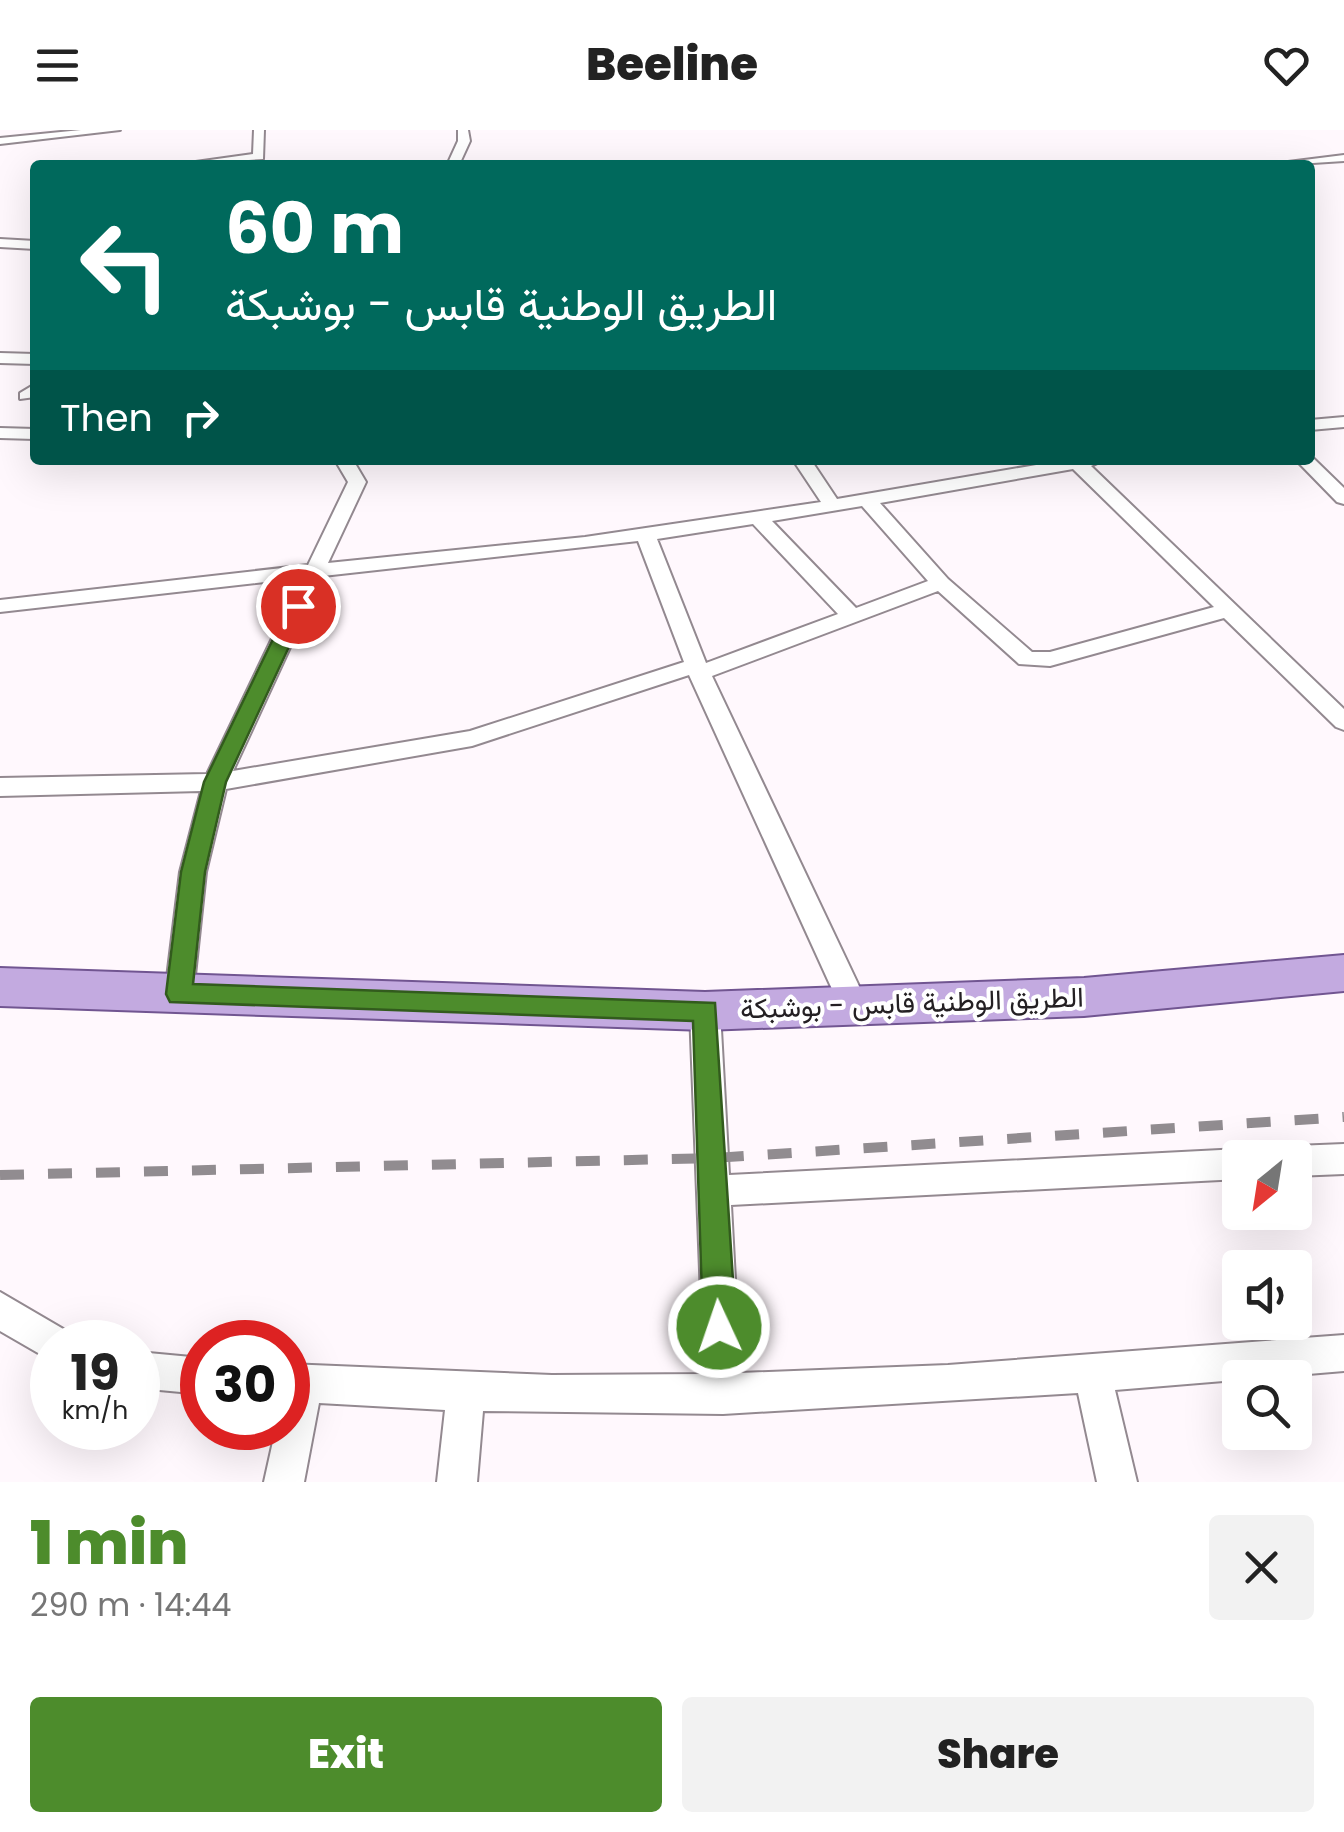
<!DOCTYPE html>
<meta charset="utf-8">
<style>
:root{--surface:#fff;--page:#f2f2f2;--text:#222;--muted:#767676;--accent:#4d8c2c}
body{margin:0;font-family:Poppins,Vazirmatn,sans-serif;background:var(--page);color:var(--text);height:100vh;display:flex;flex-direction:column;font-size:38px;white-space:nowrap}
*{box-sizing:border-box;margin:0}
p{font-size:32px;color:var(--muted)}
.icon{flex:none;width:55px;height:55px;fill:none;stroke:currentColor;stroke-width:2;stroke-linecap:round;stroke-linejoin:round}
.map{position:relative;height:1352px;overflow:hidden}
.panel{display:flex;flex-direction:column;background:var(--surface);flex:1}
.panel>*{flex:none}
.banner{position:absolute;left:30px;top:30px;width:1285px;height:305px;border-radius:10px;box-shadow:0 10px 40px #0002;background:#00695c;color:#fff;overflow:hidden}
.needle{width:65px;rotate:210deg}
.tools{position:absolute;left:1222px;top:1010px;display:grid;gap:20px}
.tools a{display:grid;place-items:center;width:90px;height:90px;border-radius:10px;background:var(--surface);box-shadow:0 10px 40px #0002;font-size:50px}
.speed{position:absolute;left:30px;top:1190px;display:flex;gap:20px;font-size:50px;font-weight:700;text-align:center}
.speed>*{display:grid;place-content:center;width:130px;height:130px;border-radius:50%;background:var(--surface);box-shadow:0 10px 40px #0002;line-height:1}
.speed small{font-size:25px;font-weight:400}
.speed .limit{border:15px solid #d22;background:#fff;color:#111}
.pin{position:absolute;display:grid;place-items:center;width:85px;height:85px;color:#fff;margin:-42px;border:5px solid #fff;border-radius:50%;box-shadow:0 2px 10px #0007}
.me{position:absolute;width:110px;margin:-55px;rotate:357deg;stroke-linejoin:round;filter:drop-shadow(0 0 8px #0008)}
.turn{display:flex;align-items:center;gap:35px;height:210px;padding:0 30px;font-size:45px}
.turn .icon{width:130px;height:130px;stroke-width:2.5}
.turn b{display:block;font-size:70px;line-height:85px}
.then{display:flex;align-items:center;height:95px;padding:0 30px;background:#0003;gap:20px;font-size:38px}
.round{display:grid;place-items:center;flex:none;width:105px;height:105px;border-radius:10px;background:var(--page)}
.summary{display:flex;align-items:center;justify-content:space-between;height:170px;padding:0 30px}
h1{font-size:60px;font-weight:800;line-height:75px;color:var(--accent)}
.action{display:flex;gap:20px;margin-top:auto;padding:20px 30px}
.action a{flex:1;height:115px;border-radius:10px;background:var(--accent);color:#fff;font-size:40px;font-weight:800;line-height:115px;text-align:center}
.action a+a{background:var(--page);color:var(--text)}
header{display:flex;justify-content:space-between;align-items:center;height:130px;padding:0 30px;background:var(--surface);font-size:45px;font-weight:800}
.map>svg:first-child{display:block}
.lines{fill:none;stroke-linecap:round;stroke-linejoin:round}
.minor-casing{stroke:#938990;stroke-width:4}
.primary-casing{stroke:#715591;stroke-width:4}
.minor{fill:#fff;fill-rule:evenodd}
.primary{fill:#c3aae0;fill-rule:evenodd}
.rail{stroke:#918c90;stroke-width:10;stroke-dasharray:24 24;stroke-linecap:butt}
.route{fill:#4d8c2c;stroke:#325b1d;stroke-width:2.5}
.labels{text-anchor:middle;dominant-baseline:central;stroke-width:8;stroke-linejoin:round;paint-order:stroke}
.street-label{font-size:28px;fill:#242023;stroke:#fff}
</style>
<header><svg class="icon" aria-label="menu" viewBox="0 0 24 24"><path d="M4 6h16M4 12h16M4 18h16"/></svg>Beeline<svg class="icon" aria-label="heart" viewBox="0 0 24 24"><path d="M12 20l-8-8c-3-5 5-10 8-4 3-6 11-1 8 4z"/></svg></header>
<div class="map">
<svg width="1344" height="1352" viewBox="0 0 1344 1352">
<rect width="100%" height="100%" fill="#fff8fd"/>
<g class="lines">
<!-- minor casing -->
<g class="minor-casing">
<path id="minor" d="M 81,0 L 120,0 L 0,14 L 0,8 Z
M 254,0 L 264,0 L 263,29 L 174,35 L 253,24 Z
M 458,0 L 468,0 L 470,11 L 459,35 L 447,35 L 458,11 Z
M 1344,25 L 1344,31 L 1282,35 L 1288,32 Z
M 0,109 L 35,111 L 35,119 L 0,117 Z
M 0,223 L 35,224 L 35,234 L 0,233 Z
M 35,254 L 35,267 L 20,269 L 20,263 Z
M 1344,287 L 1344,297 L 1310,300 L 1310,290 Z
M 0,298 L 35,299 L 35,309 L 0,308 Z
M 1311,326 L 1344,358 L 1344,374 L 1337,372 L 1296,330 L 1310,330 Z
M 335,330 L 353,330 L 366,352 L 328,433 L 585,407 L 821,372 L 793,330 L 811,330 L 837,369 L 1065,330 L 1104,330 L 1091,336 L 1344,579 L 1344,600 L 1336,597 L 1224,488 L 1050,536 L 1019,534 L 938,461 L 712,546 L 867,873 L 862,881 L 852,885 L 842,881 L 689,545 L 472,616 L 226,659 L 206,742 L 193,864 L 189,872 L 179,876 L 169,872 L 165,864 L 180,742 L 201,661 L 0,666 L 0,648 L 207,644 L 301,448 L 0,482 L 0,470 L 308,435 L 348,352 ZM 1073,339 L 1214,477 L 1050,522 L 1032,522 L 948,449 L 880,373 ZM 862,376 L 928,451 L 856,478 L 772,391 ZM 753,394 L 838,484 L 706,533 L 657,409 ZM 638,411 L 684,532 L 470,601 L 233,641 L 323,446 Z
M 705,869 L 715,872 L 720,881 L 729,1045 L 1240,1019 L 1253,1028 L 1240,1028 L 1240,1049 L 731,1075 L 740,1243 L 948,1235 L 1344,1205 L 1344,1241 L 1115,1260 L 1137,1352 L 1097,1352 L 1078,1263 L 723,1284 L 483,1281 L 477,1352 L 437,1352 L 445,1280 L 319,1273 L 304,1352 L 264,1352 L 276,1298 L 288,1298 L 288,1234 L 552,1245 L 704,1244 L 690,881 L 695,872 Z
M 1344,1014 L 1344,1044 L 1295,1046 L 1295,1028 L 1280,1028 L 1284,1020 L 1295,1016 Z
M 0,1162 L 65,1200 L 70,1212 L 52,1212 L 52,1231 L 0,1201 Z
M 138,1222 L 202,1228 L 202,1264 L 138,1258 Z"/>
</g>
<!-- primary casing -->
<g class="primary-casing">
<path id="primary" d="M 1344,825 L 1344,861 L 1084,886 L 705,900 L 0,876 L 0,838 L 705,862 L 1084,848 Z"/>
</g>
<!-- minor -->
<use href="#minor" class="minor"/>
<!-- primary -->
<use href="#primary" class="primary"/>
<!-- rail -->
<path class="rail" d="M 0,1045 L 714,1028 L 1344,987"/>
</g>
<!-- route -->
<path class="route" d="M 298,470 L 308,476 L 226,652 L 205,742 L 193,854 L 715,873 L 736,1197 L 731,1209 L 719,1213 L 708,1209 L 703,1197 L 693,891 L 170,872 L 166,864 L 181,742 L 204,652 L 289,476 Z"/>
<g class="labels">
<!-- street labels -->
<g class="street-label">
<text transform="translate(912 873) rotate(-2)">الطريق الوطنية قابس - بوشبكة</text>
</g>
</g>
</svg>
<div class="tools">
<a><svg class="needle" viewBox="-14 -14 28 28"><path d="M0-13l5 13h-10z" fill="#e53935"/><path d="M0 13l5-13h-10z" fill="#767676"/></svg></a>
<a><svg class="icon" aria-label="sound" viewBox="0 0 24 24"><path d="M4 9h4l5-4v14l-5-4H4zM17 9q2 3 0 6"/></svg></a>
<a><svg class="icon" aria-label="search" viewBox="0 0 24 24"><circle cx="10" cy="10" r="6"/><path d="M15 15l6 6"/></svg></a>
</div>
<div class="speed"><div>19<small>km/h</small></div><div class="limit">30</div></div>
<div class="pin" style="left:298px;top:476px;background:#d93025"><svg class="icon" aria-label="arrive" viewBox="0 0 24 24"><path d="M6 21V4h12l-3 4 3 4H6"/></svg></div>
<svg class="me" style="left:719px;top:1197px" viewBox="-20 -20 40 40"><circle r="17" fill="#4d8c2c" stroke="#fff" stroke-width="3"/><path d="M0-11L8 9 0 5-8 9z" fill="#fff"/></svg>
<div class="banner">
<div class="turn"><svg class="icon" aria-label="left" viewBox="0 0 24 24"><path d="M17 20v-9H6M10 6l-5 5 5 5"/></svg><div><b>60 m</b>الطريق الوطنية قابس - بوشبكة</div></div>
<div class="then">Then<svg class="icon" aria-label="right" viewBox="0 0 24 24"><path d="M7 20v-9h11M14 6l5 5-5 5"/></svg></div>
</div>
</div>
<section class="panel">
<div class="summary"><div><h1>1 min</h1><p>290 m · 14:44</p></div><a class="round"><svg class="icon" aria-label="close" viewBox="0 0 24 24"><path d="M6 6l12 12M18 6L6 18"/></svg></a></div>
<div class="action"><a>Exit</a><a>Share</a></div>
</section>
